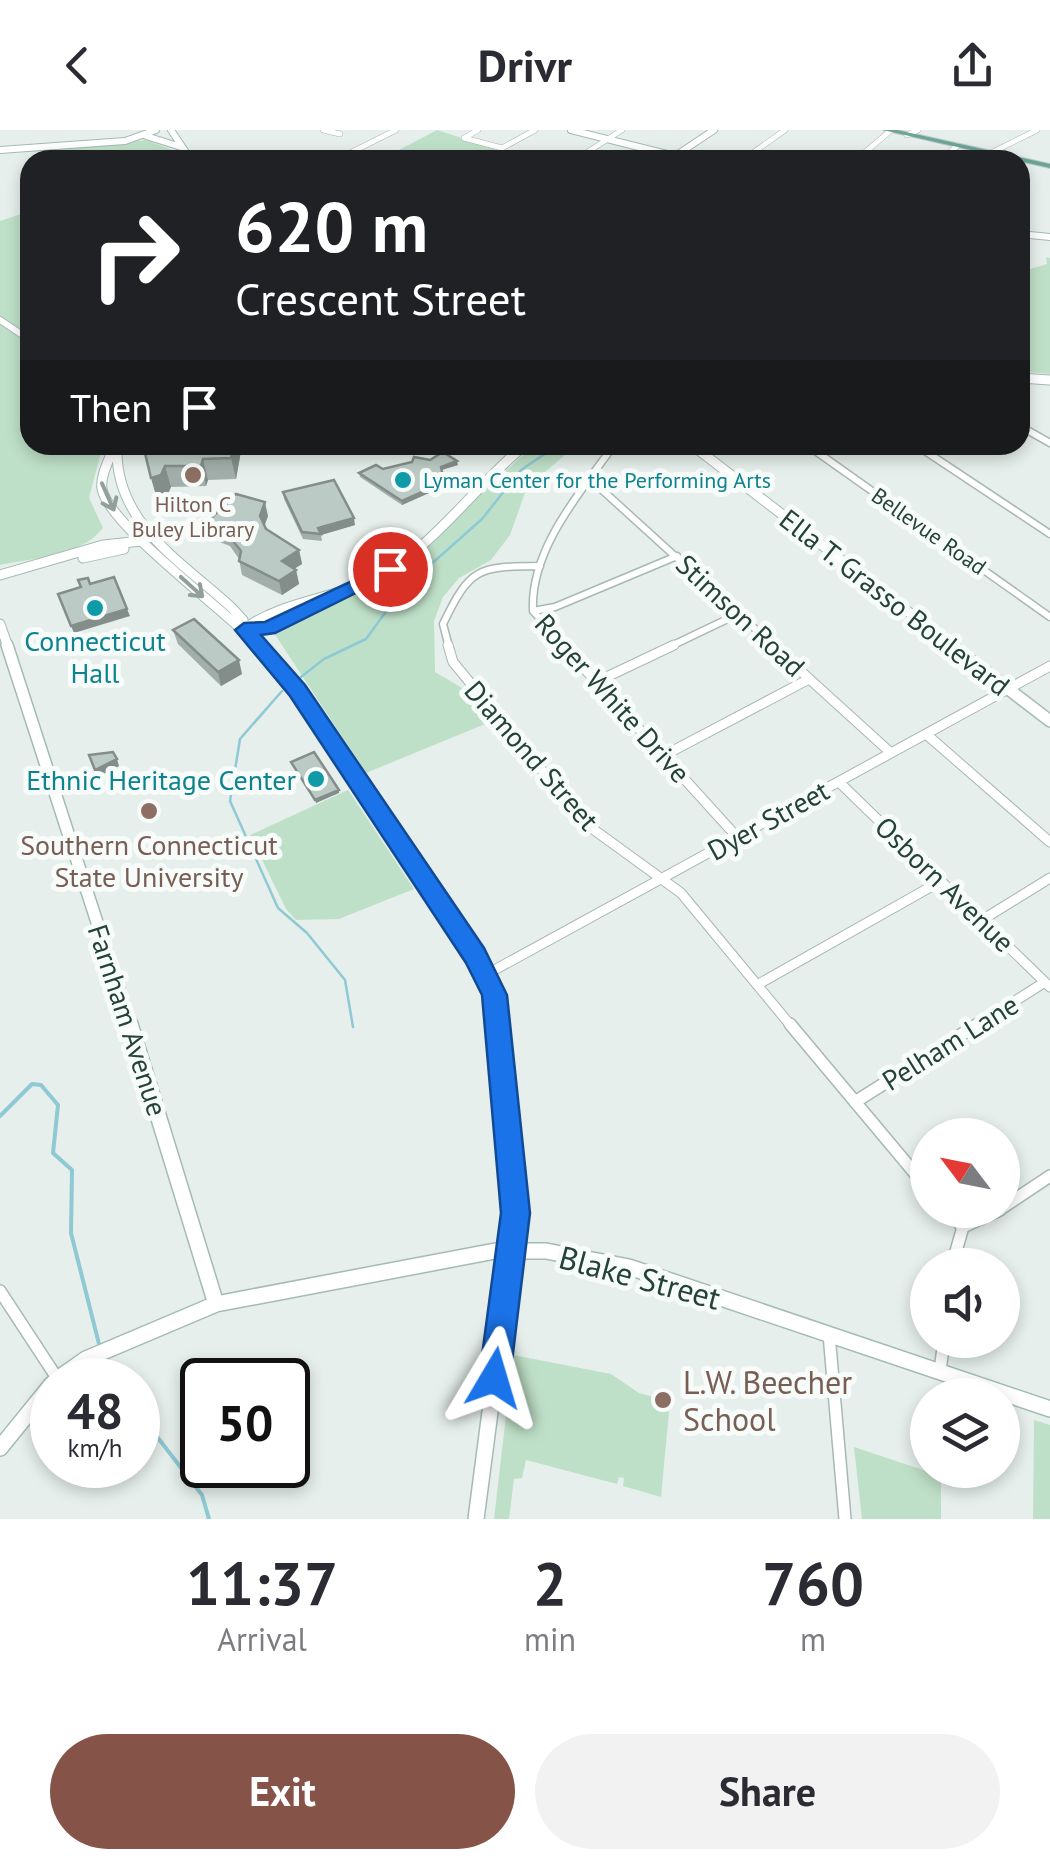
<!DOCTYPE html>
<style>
:root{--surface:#fff;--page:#f2f2f3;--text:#2b2b33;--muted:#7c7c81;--accent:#855347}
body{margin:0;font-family:"PT Sans",sans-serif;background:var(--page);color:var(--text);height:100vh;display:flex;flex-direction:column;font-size:38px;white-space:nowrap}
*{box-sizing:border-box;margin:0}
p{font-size:32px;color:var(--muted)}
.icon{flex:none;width:55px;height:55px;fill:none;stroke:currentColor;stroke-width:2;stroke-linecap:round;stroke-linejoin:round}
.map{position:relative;height:1389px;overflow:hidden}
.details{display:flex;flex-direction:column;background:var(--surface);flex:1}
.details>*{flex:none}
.hud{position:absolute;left:20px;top:20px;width:1010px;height:305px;border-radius:30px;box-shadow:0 5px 15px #0003;background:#202124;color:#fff;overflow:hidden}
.needle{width:65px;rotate:302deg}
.tools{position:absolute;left:910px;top:988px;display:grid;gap:20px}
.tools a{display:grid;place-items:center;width:110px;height:110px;border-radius:50%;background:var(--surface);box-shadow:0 5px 15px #0003;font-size:50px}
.speed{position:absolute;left:30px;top:1228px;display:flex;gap:20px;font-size:50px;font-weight:700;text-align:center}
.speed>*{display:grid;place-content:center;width:130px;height:130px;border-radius:50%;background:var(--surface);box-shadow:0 5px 15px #0003;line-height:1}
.speed small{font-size:25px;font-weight:400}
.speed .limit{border:5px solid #111;border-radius:15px;background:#fff;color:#111}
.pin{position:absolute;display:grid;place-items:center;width:85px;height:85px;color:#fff;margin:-42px;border:5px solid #fff;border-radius:50%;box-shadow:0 2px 10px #0007}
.me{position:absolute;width:110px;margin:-55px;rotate:7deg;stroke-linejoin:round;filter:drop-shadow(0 0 8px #0008)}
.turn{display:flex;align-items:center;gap:35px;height:210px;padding:0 50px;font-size:45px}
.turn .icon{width:130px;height:130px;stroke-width:2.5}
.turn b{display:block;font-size:70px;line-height:85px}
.then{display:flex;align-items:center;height:95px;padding:0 50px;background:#0003;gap:20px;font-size:38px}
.eta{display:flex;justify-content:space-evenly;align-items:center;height:170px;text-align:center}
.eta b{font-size:60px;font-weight:700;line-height:70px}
.action{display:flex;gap:20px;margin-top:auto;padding:20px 50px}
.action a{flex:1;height:115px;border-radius:60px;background:var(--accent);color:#fff;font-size:40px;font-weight:700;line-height:115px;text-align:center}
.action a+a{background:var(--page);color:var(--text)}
header{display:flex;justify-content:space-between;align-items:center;height:130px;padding:0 50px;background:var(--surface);font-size:45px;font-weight:700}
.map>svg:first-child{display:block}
.green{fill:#bfe0c8}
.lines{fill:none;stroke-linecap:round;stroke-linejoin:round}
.stream-far1{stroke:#8ec9d4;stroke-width:2.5}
.stream{stroke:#8ec9d4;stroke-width:4}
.street-far3-casing{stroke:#a8b8b2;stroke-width:6}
.street-far2-casing{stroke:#a8b8b2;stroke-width:9}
.street-far1-casing{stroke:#a8b8b2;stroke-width:11}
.street-casing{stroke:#a8b8b2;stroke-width:14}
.secondary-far3-casing{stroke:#a4bbb3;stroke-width:8}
.secondary-far2-casing{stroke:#a4bbb3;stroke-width:11}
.secondary-far1-casing{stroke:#a4bbb3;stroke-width:14}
.secondary-casing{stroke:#a4bbb3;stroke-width:18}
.primary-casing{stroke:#c2cac8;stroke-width:2}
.street-far3{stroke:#fff;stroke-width:5}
.street-far2{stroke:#fff;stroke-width:6}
.street-far1{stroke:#fff;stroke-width:9}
.street{stroke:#fff;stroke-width:11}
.secondary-far3{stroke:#fff;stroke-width:6}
.secondary-far2{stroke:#fff;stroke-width:9}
.secondary-far1{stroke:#fff;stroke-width:11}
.secondary{stroke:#fff;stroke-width:15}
.primary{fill:#6aa596;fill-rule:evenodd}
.wall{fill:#a1aea9}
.shaded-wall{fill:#838d89}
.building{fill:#bbcac4;stroke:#838d89;stroke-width:2.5}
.oneway{stroke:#92a09c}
.route{fill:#1a73e8;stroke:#114b97;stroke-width:2.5}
.education-dot{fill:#8d6e63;stroke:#f7fbf9;stroke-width:4}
.culture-dot{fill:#0f9aa8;stroke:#f7fbf9;stroke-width:4}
.labels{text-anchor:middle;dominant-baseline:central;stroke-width:10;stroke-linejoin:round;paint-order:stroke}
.far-culture-label{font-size:22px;fill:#0d838f;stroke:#f7fbf9;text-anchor:start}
.far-education-label{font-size:22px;fill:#785e54;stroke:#f7fbf9}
.far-street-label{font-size:22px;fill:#24423a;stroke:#f7fbf9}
.street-label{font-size:28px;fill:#24423a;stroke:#f7fbf9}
.culture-label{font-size:28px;fill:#0d838f;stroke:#f7fbf9}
.education-label{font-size:28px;fill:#785e54;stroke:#f7fbf9}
.near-street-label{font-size:32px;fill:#24423a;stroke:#f7fbf9}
.near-education-label{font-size:32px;fill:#785e54;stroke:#f7fbf9;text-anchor:start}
</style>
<header><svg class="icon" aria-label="back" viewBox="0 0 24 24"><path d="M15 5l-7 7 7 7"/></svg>Drivr<svg class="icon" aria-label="share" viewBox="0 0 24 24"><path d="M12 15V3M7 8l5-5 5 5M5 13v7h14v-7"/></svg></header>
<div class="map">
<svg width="1050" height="1389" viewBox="0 0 1050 1389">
<rect width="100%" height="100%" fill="#e6efeb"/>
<!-- green -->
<path class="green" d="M 437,0 L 496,19 L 467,30 L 380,30 Z
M 146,10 L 175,21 L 182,30 L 45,30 L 47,20 Z
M 30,81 L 30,315 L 103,315 L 89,368 L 103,398 C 82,426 33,428 0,435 L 0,91 Z
M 1046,127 L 1050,128 L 1050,244 L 1020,241 L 1020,142 L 1047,134 Z
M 534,315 L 577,315 L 527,357 L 510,405 L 491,430 L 459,448 L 443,467 L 434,491 L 435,542 L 462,558 L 490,592 L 366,643 L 274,503 L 395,442 Z
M 348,660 L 414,759 L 339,789 L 296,790 L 286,779 L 250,705 Z
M 513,1225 L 611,1244 L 639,1263 L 670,1271 L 661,1367 L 623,1356 L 624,1348 L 619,1347 L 617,1354 L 526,1330 L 522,1348 L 514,1349 L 509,1389 L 494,1389 Z
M 1034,1290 L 1050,1295 L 1050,1389 L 1033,1389 Z
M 854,1317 L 941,1346 L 941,1389 L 862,1389 Z"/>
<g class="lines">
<!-- stream-far1 -->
<path class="stream-far1" d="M 301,547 L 324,529 L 366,509 L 401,461 L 482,389 L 521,340 L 558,315
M 282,561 L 240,609 L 230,671 L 278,778 L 307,803 L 345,850 L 353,897"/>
<!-- stream -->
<path class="stream" d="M 0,986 L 32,954 L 41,955 L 58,975 L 53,1023 L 72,1040 L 71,1103 L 99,1214
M 103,1226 L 114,1250
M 138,1282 L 202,1365 L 209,1389"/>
<!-- street-far3 casing -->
<g class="street-far3-casing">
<path id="street-far3" d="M 323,0 L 340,4
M 907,5 L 918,0
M 464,8 L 502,18 L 535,0
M 464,8 L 478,0
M 991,23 L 1037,0
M 360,30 L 346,25 L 396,0
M 575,30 L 622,0
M 743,30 L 785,0
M 856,30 L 890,1
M 941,30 L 957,16"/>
</g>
<!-- street-far2 casing -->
<g class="street-far2-casing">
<path id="street-far2" d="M 1020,296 L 1050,313
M 807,315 L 1050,487
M 916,315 L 1050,404
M 590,349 L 775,517
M 533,481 L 555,477 L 677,426
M 449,517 L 443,494 C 471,436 478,437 540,436
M 566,517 L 533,481 C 530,419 580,363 614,315
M 669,517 L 738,484"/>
</g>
<!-- street-far1 casing -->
<g class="street-far1-casing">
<path id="street-far1" d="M 448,515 L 453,532 L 586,694 L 681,763 L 792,897
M 563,515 L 737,707
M 772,515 L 891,623
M 596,552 L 674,515
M 926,604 L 1050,712
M 663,626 L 809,549
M 839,652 L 1050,857
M 982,790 L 1050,748
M 487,844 L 1050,536
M 757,855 L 941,751
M 974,897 L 1045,852"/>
</g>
<!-- street casing -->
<g class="street-casing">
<path id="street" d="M 790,894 L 928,1059
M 855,972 L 978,894
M 1002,1078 L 1050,1046
M 946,1080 L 963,1097
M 963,1097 L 1000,1080
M 952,1135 L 963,1097
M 0,1161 L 57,1248
M 829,1204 L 845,1389
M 940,1241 L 944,1210"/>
</g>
<!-- secondary-far3 casing -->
<g class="secondary-far3-casing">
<path id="secondary-far3" d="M 171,0 L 191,30
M 571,0 L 691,30
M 146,6 L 181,17
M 0,20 L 125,11 L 156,0
M 672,28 L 714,0
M 1020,104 L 1050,107
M 0,190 L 30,210"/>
</g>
<!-- secondary-far2 casing -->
<g class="secondary-far2-casing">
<path id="secondary-far2" d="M 1020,248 L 1050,250
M 115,315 C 110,328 100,345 102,359 C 109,396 229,483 260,517
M 692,315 L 954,517
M 117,320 C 116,394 182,432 232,478 L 243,490 L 244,499
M 83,428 L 124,419
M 0,445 L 103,415 L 142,411
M 0,494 L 8,517
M 244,499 C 284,470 338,469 381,445 C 437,413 476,355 525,315
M 244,499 L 268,498 L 301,481"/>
</g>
<!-- secondary-far1 casing -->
<g class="secondary-far1-casing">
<path id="secondary-far1" d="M 7,515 L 131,897
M 258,515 L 285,544 L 487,844 L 499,897
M 951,515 L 1050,591"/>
</g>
<!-- secondary casing -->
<g class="secondary-casing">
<path id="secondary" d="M 130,894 L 216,1174
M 56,1250 L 86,1229 L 216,1174 L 495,1121 L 546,1121 L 629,1137 L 1050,1279
M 0,1318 L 52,1254
M 476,1389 L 516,1083 L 499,894"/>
</g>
<!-- primary casing -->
<g class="primary-casing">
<path id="primary" d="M 883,0 L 897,0 L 1050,34 L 1050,38 Z"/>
</g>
<!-- street-far3 -->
<use href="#street-far3" class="street-far3"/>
<!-- street-far2 -->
<use href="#street-far2" class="street-far2"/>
<!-- street-far1 -->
<use href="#street-far1" class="street-far1"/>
<!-- street -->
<use href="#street" class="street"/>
<!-- secondary-far3 -->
<use href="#secondary-far3" class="secondary-far3"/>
<!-- secondary-far2 -->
<use href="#secondary-far2" class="secondary-far2"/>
<!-- secondary-far1 -->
<use href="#secondary-far1" class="secondary-far1"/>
<!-- secondary -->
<use href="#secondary" class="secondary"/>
<!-- primary -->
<use href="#primary" class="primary"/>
</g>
<!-- wall -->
<path class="wall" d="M 143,315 L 240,315 L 241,321 L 236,349 L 208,350 L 206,356 L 171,357 L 167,366 L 157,369 Z
M 346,315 L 387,315 L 388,319 L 369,324 L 347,320 Z
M 412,332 L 458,335 L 442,340 L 443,351 L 435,352 L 429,363 L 402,375 L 360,347 L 359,343 Z
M 283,362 L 355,395 L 321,405 L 322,411 L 303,409 L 284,369 Z
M 268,386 L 264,396 L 266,399 L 299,420 L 302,434 L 294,438 L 296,440 L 299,454 L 282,465 L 242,445 L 239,429 L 230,416 L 209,408 L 205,394 Z
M 173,500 L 242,544 L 221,556 L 178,514 Z"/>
<!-- shaded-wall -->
<path class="shaded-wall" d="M 232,22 L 234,30 L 220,30 Z
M 234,315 L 240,315 L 241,321 L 236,349 L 231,328 Z
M 368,315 L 387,315 L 388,319 L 369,324 Z
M 203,329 L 208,350 L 206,356 L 201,336 Z
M 457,331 L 458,335 L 441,340 L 441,337 Z
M 165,336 L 171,357 L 167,366 L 157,369 L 151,348 Z
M 443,347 L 443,351 L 435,352 L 429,363 L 402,375 L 402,371 L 435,348 Z
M 265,372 L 268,386 L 263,400 L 260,386 Z
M 354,388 L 355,395 L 321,405 L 318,398 Z
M 299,420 L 302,434 L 285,445 L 282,431 Z
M 296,440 L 299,454 L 282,465 L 279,451 Z
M 127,479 L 130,486 L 74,503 L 71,496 Z
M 239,530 L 242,544 L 221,556 L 218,542 Z
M 117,629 L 119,636 L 98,647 L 95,640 Z
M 339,660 L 339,663 L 316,673 L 315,670 Z"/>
<!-- building -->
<path class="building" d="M 232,22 L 220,30 L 209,30 L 207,26 Z
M 143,315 L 234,315 L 231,328 L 203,329 L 201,336 L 165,336 L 161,345 L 151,348 Z
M 443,322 L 457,331 L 441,337 L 443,347 L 435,348 L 429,359 L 402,371 L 359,343 L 376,335 L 383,339 L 412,332 L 414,327 L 430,330 Z
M 334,350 L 354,388 L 318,398 L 321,404 L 302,402 L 283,362 Z
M 236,364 L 265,372 L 260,386 L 266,399 L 299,420 L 282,431 L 296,440 L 279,451 L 239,431 L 241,421 L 226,402 L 205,394 Z
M 114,447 L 127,479 L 71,496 L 58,464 L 81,457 L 78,450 L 88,448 L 90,454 Z
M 194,489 L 239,530 L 218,542 L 173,500 Z
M 113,622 L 117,629 L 95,640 L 89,625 Z
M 314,622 L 339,660 L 315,670 L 291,632 Z"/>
<!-- one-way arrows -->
<defs><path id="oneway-shaft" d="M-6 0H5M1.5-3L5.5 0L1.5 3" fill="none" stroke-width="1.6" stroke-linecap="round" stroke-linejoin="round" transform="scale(2.5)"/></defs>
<g class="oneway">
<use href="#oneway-shaft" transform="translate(108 367) rotate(66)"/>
<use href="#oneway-shaft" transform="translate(192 457) rotate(42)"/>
</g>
<!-- route -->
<path class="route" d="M 390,433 L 396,435 L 396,443 L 275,503 L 261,505 L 305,555 L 484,818 L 507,865 L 530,1083 L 510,1248 L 506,1259 L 494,1263 L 483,1259 L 479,1248 L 501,1083 L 482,865 L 466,833 L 290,566 L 235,500 L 244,493 L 265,492 Z"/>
<!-- markers -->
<g class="education-dot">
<circle cx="193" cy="345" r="10"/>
<circle cx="149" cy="681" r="10"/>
<circle cx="663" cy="1270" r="10"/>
</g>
<g class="culture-dot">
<circle cx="403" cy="350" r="10"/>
<circle cx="95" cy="478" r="10"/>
<circle cx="316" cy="649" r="10"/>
</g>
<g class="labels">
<!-- far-culture labels -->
<g class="far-culture-label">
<text x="423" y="350">Lyman Center for the Performing Arts</text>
</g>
<!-- far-education labels -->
<g class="far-education-label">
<text x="193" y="374">Hilton C<tspan x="193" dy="25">Buley Library</tspan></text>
</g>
<!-- far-street labels -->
<g class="far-street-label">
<text transform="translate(929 401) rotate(35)">Bellevue Road</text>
</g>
<!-- street labels -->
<g class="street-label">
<text transform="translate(895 472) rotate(38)">Ella T. Grasso Boulevard</text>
<text transform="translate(741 485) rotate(43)">Stimson Road</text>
<text transform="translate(613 568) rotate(48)">Roger White Drive</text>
<text transform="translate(532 625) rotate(49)">Diamond Street</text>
<text transform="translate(768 690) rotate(-29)">Dyer Street</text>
<text transform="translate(945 754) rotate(44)">Osborn Avenue</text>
<text transform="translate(128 890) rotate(72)">Farnham Avenue</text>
<text transform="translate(950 912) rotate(-32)">Pelham Lane</text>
</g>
<!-- culture labels -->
<g class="culture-label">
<text x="95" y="510">Connecticut<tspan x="95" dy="32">Hall</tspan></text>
<text x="296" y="649" text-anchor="end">Ethnic Heritage Center</text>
</g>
<!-- education labels -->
<g class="education-label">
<text x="149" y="714">Southern Connecticut<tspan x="149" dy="32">State University</tspan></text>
</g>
<!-- near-street labels -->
<g class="near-street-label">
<text transform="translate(640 1147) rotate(15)">Blake Street</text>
</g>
<!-- near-education labels -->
<g class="near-education-label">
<text x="683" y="1252">L.W. Beecher<tspan x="683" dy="37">School</tspan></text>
</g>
</g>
</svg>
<div class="tools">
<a><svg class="needle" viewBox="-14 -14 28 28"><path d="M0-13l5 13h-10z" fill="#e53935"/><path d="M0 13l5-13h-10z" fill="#7c7c81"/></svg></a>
<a><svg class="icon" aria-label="sound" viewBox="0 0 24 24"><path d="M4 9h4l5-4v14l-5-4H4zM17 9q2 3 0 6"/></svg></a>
<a><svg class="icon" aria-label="layers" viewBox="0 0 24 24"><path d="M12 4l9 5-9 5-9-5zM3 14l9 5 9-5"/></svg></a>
</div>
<div class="speed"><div>48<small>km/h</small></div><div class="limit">50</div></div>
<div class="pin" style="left:390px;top:439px;background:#d93025"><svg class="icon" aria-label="arrive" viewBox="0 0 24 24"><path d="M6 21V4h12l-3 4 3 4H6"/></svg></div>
<svg class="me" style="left:494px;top:1248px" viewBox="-20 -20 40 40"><path d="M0-17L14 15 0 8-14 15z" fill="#1a73e8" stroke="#fff" stroke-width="4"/></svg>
<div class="hud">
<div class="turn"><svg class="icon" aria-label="right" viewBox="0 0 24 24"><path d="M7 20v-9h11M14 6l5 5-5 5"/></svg><div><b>620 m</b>Crescent Street</div></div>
<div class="then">Then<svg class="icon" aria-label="arrive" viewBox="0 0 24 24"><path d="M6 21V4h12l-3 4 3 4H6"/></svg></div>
</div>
</div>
<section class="details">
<div class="eta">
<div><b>11:37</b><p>Arrival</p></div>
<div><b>2</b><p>min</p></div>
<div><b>760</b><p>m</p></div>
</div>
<div class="action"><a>Exit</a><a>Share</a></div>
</section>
